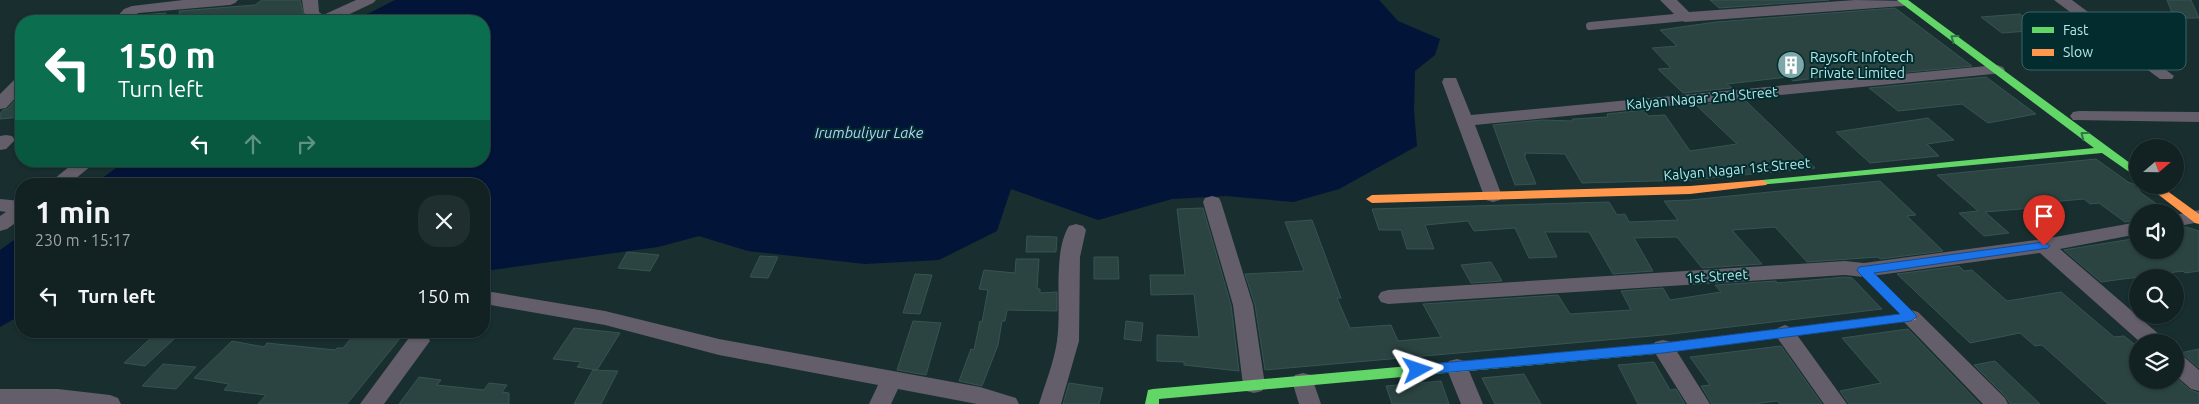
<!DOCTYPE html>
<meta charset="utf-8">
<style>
:root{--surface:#122223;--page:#1f2f30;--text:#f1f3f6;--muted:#9ca4a6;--line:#313f41}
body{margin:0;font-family:Ubuntu,sans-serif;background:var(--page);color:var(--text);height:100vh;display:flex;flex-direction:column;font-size:19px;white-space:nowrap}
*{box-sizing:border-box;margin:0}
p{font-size:16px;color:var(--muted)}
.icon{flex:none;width:28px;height:28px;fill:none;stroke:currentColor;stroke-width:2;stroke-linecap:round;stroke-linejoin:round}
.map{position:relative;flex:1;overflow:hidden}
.sheet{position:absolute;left:15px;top:178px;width:475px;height:160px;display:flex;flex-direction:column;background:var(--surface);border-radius:20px;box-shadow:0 1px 4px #0004,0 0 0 1px var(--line)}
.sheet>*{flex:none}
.guide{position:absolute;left:15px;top:15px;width:475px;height:152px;border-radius:20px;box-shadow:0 1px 4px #0004,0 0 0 1px var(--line);background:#0b6e4f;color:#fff;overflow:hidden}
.needle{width:32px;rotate:70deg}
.tools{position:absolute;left:2129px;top:139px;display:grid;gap:10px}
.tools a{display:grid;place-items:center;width:55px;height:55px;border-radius:50%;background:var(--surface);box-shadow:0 1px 4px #0004,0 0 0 1px var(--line);font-size:25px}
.pin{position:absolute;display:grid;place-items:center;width:42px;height:42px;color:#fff;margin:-51px -21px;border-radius:50% 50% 50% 0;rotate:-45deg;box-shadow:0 0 5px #0007}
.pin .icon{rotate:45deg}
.me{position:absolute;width:55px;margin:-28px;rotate:85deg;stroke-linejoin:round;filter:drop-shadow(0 0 4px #0008)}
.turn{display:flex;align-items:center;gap:18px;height:105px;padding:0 20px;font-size:22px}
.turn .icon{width:65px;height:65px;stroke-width:2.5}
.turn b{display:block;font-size:35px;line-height:42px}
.lanes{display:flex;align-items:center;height:48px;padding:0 20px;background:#0003;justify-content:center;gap:25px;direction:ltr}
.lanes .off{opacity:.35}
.round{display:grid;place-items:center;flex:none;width:52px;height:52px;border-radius:20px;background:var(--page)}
.overview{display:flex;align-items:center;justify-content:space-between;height:85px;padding:0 20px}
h1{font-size:30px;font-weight:600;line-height:38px}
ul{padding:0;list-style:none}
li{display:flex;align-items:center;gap:15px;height:65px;padding:0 20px}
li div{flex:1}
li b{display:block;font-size:19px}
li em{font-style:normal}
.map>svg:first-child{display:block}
.water{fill:#021438}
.building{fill:#2b4442;stroke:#365453}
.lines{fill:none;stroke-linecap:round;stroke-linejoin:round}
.lane{stroke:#635e69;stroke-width:8}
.street{fill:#635e69;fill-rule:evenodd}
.fast{fill:#63d668;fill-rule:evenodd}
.slow{fill:#ff974d;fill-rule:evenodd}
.oneway{stroke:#2e7848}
.route{fill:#1a73e8;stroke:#114b97}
.labels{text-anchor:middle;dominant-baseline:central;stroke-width:4;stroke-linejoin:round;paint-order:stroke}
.poi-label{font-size:14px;fill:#b3e8ea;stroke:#032c2e;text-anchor:start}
.street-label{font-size:14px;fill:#b3e8ea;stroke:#032c2e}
.water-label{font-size:15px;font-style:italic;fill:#b4d0fc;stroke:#032c2e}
.key{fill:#032c2e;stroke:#386466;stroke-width:1}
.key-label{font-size:14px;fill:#b3e8ea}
</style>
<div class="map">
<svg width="2199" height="404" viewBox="0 0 2199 404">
<rect width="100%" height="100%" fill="#182e2f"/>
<!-- water -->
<path class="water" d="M 395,0 L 1379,0 L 1398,21 L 1440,39 L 1435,55 L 1415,71 L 1414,111 L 1417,146 L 1339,189 L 1293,202 L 1226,196 L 1172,199 L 1098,220 L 1011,189 L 997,231 L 939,260 L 865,264 L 748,251 L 699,236 L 658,247 L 484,271 L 484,184 L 94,184 L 126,161 L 484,161 L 484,21 L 354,21 Z
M 21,235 L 21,315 L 0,327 L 0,250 Z"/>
<!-- building -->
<path class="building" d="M 262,0 L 300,0 L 304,15 L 291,21 L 180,21 L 179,11 L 255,5 Z
M 1710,0 L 1829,0 L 1719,8 Z
M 2167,0 L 2191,0 L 2199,18 L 2174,18 Z
M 1895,8 L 1972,66 L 1855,77 L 1850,73 L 1793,81 L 1788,77 L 1727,84 L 1732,88 L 1683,93 L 1658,69 L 1671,68 L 1652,48 L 1677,46 L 1660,30 L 1716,22 Z
M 166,13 L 160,21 L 131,21 L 139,15 Z
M 2020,14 L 2042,30 L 2002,33 L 1981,17 Z
M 1986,77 L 2036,114 L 1988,123 L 1962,104 L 1898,111 L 1869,88 Z
M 21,94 L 21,117 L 0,119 L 0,114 L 3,110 L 7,109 Z
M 1745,100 L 1815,168 L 1690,180 L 1582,183 L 1565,154 L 1525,153 L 1526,155 L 1524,155 L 1536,184 L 1515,185 L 1493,125 L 1542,120 L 1573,121 L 1572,119 L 1608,117 L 1607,114 L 1644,110 L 1648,116 L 1665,115 L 1690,151 L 1737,144 L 1696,105 Z
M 1928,118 L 1954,140 L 1927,144 L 1939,156 L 1870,163 L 1836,132 Z
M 2096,159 L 2128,182 L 2136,185 L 2141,193 L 2168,212 L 2138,212 L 2138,220 L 2125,222 L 2099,203 L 2090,204 L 2084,199 L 2028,204 L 2032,208 L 1985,212 L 2009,233 L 1984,236 L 1959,213 L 1978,211 L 1937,175 Z
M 1880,181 L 1916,215 L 1907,216 L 1943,251 L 1880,259 L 1878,257 L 1807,262 L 1775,227 L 1732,230 L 1762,264 L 1702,268 L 1677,237 L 1634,238 L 1653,271 L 1613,274 L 1589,232 L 1545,232 L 1557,257 L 1529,258 L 1515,228 L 1474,231 L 1468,221 L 1425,225 L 1434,249 L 1407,249 L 1401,230 L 1379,230 L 1372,209 L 1609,202 L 1617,215 L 1625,214 L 1629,222 L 1678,220 L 1664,201 L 1690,200 Z
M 1203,208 L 1231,305 L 1239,371 L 1184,365 L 1184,362 L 1157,361 L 1157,335 L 1199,337 L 1194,294 L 1151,295 L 1150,275 L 1185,275 L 1177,209 Z
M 1312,220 L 1341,298 L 1337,298 L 1350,328 L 1391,325 L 1398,341 L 1441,337 L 1423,304 L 1558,295 L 1570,314 L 1631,310 L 1621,291 L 1663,288 L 1670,300 L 1721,292 L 1715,285 L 1776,281 L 1777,283 L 1845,277 L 1852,278 L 1882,309 L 1663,335 L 1265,370 L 1255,305 L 1245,274 L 1304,271 L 1285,222 Z
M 2186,227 L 2199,231 L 2199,271 L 2185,273 L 2183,271 L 2101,282 L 2064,250 L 2138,238 L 2138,250 L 2175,250 L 2175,229 Z
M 1027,236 L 1057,237 L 1056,252 L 1026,252 Z
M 627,252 L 659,255 L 650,271 L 618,268 Z
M 760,256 L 778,257 L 768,278 L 750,277 Z
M 1094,257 L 1118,257 L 1119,279 L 1094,279 Z
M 1016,259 L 1039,259 L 1037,289 L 1040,289 L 1040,293 L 1057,292 L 1057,311 L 1007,310 L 1005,321 L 1002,321 L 998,345 L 982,386 L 959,381 L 971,349 L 974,350 L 980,321 L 982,322 L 988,290 L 979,289 L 984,270 L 1015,273 Z
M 1491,262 L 1502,281 L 1471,283 L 1461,265 Z
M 1959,266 L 1964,271 L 1972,270 L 2007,301 L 2061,292 L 2114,337 L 2124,336 L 2138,347 L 2138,380 L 2175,380 L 2175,377 L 2190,390 L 2199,393 L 2199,404 L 2108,404 L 2042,345 L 2035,346 L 2020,333 L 1970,343 L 1897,274 Z
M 915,274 L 932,275 L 920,314 L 903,313 Z
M 913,321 L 941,323 L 926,375 L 897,370 Z
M 1126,321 L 1143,323 L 1141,341 L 1124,339 Z
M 574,328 L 620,333 L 597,370 L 577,367 L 581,362 L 553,359 Z
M 1908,329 L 1980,404 L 1849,404 L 1840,391 L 1881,383 L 1842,338 Z
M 357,331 L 406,331 L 347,404 L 258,404 L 266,395 L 224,390 L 229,384 L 194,378 L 232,341 L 264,347 L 267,343 L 335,350 L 337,348 L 343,348 Z
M 153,336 L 174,339 L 145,366 L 124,363 Z
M 1781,346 L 1822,404 L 1780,404 L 1777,401 L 1754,404 L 1712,404 L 1701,386 L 1710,385 L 1690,357 Z
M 2199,349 L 2199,368 L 2184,355 L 2180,353 Z
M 1995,361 L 2040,404 L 2010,404 L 2006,397 L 1974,365 Z
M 1654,362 L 1670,390 L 1676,389 L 1685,404 L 1638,404 L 1618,365 Z
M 163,364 L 196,367 L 176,389 L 142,386 Z
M 593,370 L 618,371 L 601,404 L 574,404 Z
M 1524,374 L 1541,404 L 1495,404 L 1482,378 Z
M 419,377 L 441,380 L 437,385 L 484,390 L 489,383 L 507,385 L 502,392 L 509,393 L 509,404 L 399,404 Z
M 1441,381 L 1449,404 L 1392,404 L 1386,386 Z
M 1069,383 L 1103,388 L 1099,404 L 1063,404 Z"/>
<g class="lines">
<!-- lane -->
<path class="lane" d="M 1590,26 L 1685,17"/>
<!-- street -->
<path class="street" d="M 183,0 L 238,0 L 235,3 L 230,5 L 139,13 L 134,15 L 129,21 L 113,21 L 124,9 L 132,6 Z
M 302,0 L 318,0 L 319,12 L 323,15 L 356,0 L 376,0 L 373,3 L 335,21 L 312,21 L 304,13 Z
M 1660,0 L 1677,0 L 1689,12 L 1855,0 L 1911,1 L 1908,4 L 1903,6 L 1685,22 L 1680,20 Z
M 2054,0 L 2072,0 L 2174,76 L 2172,79 L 2160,79 Z
M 1997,65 L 2003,67 L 2005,70 L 2003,73 L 1475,125 L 1502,196 L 1500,200 L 1493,202 L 1486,200 L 1484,196 L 1442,82 L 1444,78 L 1456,78 L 1471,115 Z
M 21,78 L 21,92 L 6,108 L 0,109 L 0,94 L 15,79 Z
M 2079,111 L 2199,112 L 2199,122 L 2073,120 L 2070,116 L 2073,112 Z
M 6,135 L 12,136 L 15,140 L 6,149 L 0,150 L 0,136 Z
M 76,161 L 97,161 L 69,184 L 48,184 Z
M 1212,196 L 1219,198 L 1221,202 L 1253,305 L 1265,385 L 1262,391 L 1254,393 L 1246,391 L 1243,385 L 1233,305 L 1203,202 L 1205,198 Z
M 0,199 L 21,201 L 21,219 L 7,229 L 0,231 L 0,216 L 6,212 L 0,211 Z
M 2199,210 L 2199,222 L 2175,227 L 2175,215 Z
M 2138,222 L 2138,234 L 2060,249 L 2161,336 L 2163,342 L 2140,342 L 2040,253 L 1864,277 L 1845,275 L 1388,304 L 1381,302 L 1378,297 L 1381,292 L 1388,290 L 1845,261 L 1864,263 L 2044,239 Z
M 1076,224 L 1083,226 L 1086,230 L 1080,257 L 1079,341 L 1061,404 L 1039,404 C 1045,384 1054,362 1057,341 C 1062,308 1052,253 1069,226 Z
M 492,292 L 605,311 L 719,339 L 980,387 L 1016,398 L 1019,404 L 977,404 L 898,389 L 891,404 L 869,404 L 878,385 L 719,355 L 605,325 L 485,304 L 484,296 Z
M 1911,310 L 1918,312 L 2005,398 L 2008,404 L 1983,404 L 1904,322 L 1901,317 L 1904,312 Z
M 1785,325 L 1792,328 L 1847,404 L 1824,404 L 1774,333 L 1778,328 Z
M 419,333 L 427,335 L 430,341 L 384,404 L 360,404 L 411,335 Z
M 1663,340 L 1671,342 L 1710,404 L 1687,404 L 1652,348 L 1655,342 Z
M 2175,354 L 2183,356 L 2199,370 L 2199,391 L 2191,389 L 2175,375 Z
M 1457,359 L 1465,361 L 1483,404 L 1461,404 L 1446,367 L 1449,361 Z
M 1303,373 L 1311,375 L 1321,404 L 1299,404 L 1292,381 L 1295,375 Z
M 0,389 L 58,389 L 110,395 L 118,398 L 121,404 L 0,404 Z"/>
<!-- fast -->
<path class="fast" d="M 1897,0 L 1908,0 L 2138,169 L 2138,178 L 2102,153 L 1758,185 L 1756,183 L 1762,180 L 2094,148 Z
M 1655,344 L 1660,346 L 1661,349 L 1660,352 L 1655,354 L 1159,399 L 1159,404 L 1145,404 L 1148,390 L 1153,389 Z"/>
<!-- slow -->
<path class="slow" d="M 1762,180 L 1768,183 L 1766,185 L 1690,194 L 1372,203 L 1366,199 L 1372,195 L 1690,186 Z
M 2146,185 L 2159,185 L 2199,214 L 2199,224 L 2195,223 Z
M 1864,266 L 1868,267 L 1915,314 L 1917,317 L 1915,320 L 1655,354 L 1650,352 L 1649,349 L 1650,346 L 1655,344 L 1900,314 L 1860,273 L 1858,270 L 1860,267 Z"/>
</g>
<!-- one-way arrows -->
<defs><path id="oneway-chevron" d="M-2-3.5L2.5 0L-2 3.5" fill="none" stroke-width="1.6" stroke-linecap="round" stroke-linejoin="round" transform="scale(1.25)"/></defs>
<g class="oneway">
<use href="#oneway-chevron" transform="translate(1954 38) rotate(-144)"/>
<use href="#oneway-chevron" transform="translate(2084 135) rotate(-143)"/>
</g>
<!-- route -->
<path class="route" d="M 2044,242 L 2050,246 L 2048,248 L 1874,273 L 1915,314 L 1917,317 L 1911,321 L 1663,353 L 1418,375 L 1414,374 L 1412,370 L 1414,367 L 1418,365 L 1663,343 L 1900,314 L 1859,273 L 1857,270 L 1859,267 Z"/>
<!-- icons -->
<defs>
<g id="building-disc" transform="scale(1.4375)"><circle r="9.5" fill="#7da7a9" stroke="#032c2e"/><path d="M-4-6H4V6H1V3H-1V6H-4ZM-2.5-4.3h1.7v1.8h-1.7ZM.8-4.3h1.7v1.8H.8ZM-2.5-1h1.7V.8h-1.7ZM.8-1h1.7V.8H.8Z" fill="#fff"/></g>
</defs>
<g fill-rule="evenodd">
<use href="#building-disc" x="1791" y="65"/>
</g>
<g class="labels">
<!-- poi labels -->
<g class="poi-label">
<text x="1810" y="57">Raysoft Infotech<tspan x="1810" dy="16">Private Limited</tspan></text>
</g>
<!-- street labels -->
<g class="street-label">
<text transform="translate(1702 98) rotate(-5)">Kalyan Nagar 2nd Street</text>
<text transform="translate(1737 169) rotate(-5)">Kalyan Nagar 1st Street</text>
<text transform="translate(1717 276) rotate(-4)">1st Street</text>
</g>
<!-- water labels -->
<g class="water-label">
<text x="869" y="132">Irumbuliyur Lake</text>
</g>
</g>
<!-- legend -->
<rect x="2022" y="12" width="164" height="58" rx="8" class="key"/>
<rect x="2032" y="27" width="22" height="6" fill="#63d668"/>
<rect x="2032" y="49" width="22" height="7" fill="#ff974d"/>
<g class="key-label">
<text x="2063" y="35">Fast</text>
<text x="2063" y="57">Slow</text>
</g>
</svg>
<div class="tools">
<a><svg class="needle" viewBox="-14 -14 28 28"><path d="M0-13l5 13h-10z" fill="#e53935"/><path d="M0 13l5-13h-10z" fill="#9ca4a6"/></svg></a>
<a><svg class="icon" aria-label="sound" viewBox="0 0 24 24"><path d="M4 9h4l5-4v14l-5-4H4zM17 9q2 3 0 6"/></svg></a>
<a><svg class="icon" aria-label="search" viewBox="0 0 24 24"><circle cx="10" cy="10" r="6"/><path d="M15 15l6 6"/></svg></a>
<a><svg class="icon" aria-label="layers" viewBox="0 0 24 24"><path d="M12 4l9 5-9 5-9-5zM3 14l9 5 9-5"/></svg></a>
</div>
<div class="pin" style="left:2044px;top:246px;background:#d93025"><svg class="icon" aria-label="arrive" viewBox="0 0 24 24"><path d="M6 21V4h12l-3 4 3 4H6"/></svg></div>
<svg class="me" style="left:1418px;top:370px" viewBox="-20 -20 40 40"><path d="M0-17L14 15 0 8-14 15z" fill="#1a73e8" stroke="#fff" stroke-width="4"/></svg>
<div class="guide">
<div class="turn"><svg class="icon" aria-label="left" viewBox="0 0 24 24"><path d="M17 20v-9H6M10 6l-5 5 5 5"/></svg><div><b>150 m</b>Turn left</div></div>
<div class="lanes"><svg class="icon" aria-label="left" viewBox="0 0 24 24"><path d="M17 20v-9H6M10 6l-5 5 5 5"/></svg><svg class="icon off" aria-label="ahead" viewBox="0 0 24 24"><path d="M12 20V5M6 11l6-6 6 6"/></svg><svg class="icon off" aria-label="right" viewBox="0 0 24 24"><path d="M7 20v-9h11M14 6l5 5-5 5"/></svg></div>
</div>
<section class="sheet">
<div class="overview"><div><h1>1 min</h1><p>230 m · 15:17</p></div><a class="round"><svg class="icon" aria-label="close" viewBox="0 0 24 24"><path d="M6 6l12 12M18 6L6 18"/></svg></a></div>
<ul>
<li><svg class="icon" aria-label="left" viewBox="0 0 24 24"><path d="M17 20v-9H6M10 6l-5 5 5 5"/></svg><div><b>Turn left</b></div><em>150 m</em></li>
</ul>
</section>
</div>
